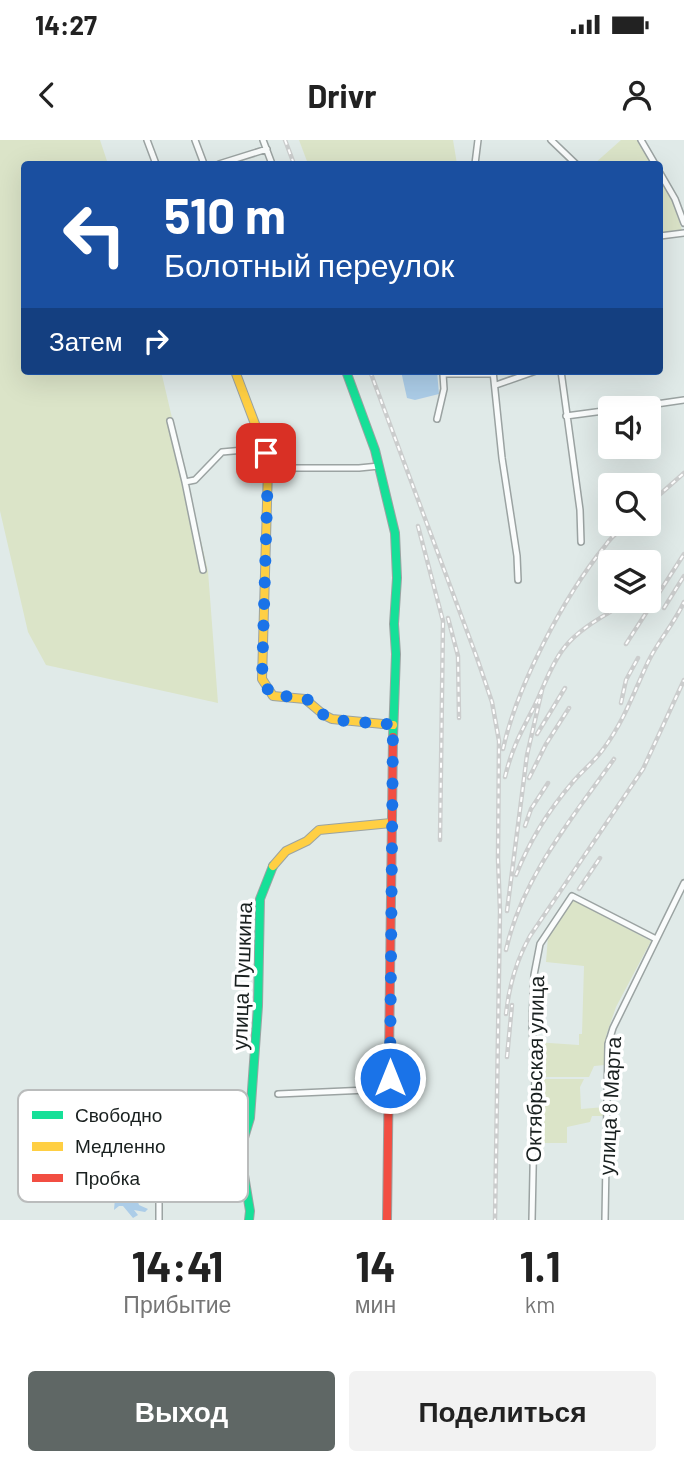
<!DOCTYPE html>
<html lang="ru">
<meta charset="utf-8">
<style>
:root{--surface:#fff;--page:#f2f2f2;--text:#222;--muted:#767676;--accent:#5f6765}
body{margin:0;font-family:Barlow,sans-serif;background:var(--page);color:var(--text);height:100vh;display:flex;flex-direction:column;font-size:26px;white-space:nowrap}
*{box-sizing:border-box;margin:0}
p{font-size:23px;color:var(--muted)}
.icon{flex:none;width:38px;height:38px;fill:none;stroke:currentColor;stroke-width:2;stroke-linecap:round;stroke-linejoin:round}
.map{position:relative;height:1080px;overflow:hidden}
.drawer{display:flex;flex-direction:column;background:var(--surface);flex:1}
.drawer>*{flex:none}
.guide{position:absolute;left:21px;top:21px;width:642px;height:214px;border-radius:7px;box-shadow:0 7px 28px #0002;background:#1a4fa0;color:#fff;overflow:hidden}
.tools{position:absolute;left:598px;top:256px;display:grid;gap:14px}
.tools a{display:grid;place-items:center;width:63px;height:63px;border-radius:7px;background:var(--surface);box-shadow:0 7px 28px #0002;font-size:35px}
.pin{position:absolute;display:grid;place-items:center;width:60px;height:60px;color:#fff;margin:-30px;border-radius:14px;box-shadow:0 4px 10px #0006}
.me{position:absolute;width:77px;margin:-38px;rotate:0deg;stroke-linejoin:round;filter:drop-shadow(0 0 5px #0008)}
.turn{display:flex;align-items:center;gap:24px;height:147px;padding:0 28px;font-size:32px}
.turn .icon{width:91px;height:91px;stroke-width:2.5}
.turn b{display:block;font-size:49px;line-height:60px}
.then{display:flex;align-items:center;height:66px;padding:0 28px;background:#0003;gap:14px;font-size:26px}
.eta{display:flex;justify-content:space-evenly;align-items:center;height:119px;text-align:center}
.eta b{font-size:42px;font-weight:700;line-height:49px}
.button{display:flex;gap:14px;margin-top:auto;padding:14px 28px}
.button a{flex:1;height:80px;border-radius:7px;background:var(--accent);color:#fff;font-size:28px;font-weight:700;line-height:80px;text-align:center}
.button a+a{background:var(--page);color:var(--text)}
.status{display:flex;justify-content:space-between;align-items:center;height:49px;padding:0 35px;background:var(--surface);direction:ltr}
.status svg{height:19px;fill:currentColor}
header{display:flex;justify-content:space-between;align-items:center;height:91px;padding:0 28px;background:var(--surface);font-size:32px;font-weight:700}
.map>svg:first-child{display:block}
.green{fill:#dbe4c8}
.water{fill:#accde8}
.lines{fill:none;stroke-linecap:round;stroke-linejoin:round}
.street-casing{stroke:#9ba3a2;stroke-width:8}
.fast-casing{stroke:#9ba3a2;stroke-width:10}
.slow-casing{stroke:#9ba3a2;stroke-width:10}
.jam-casing{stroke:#9ba3a2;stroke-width:10}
.street{stroke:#fafcfc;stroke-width:5}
.fast{stroke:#16e098;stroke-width:8}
.slow{stroke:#ffcf43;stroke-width:8}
.jam{stroke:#f24e42;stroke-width:8}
.rail-casing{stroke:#cbcdcd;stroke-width:4.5}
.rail{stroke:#fff;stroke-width:2;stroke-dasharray:5;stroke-linecap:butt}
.route{stroke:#1a73e8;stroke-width:12;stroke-dasharray:0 21.6}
.labels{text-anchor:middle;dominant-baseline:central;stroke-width:7;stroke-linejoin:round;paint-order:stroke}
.street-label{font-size:21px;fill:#19201f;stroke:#fff}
.key{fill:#fff;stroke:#babcbc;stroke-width:2}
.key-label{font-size:19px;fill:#19201f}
</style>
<div class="status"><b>14:27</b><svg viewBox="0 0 49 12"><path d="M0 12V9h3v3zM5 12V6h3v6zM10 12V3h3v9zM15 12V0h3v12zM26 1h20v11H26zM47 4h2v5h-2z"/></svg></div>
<header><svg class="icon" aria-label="back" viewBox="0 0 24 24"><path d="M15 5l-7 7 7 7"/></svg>Drivr<svg class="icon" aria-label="person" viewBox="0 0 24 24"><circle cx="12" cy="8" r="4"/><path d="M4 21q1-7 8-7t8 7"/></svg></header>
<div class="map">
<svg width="684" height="1080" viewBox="0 0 684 1080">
<rect width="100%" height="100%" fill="#e0eae8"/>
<!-- green -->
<path class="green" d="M 0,0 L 100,0 L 108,24 L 24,24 L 24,231 L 161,231 L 208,431 L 218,563 L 46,525 L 28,492 L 0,371 Z
M 299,0 L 453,0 L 457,24 L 308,24 Z
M 621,0 L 637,0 L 651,24 L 594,24 Z
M 660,40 L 672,60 L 682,90 L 660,93 Z
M 573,760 L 651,801 L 616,867 L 606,896 L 608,896 L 605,925 L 594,926 L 589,937 L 538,937 L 535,902 L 579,905 L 579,894 L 582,894 L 584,826 L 546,822 L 548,796 Z
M 542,939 L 584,939 L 580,947 L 581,969 L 605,967 L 605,976 L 592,976 L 590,982 L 567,987 L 567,1003 L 537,1003 L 536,976 L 541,970 Z"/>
<!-- water -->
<path class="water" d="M 401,231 L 437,231 L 439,254 L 415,260 L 407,258 Z
M 125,1016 L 128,1019 L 126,1022 L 130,1025 L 128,1026 L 132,1053 L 150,1054 L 152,1059 L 149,1063 L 143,1060 L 138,1062 L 139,1065 L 148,1069 L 145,1072 L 134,1070 L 138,1075 L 133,1078 L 123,1066 L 119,1066 L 114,1070 L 115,1058 L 110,1046 L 117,1019 Z"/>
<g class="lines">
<!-- street casing -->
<g class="street-casing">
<path id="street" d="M 147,0 L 156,24
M 195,0 L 204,24
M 263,0 L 272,24
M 551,0 L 576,24
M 641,0 L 655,24
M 219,24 L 267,9
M 475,24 L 478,0
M 660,33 L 675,59 L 684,83
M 660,96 L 684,93
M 493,231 L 502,318 L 517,416 L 518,440
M 561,231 L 580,370 L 581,402
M 443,234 L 493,234
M 496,245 L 536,231
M 629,268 L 684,260
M 566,276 L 611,270
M 437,279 L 444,249 L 443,234
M 170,281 L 185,342 L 203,430
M 268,328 L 359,328 L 379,326
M 185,342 L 195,340 L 222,312 L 255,309 L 266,313
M 278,954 L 390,949
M 159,1080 L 159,1033 L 161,1012
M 532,1080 L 535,936 L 532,884 L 534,835 L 540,804 L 572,756 L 656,799
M 605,1080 L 608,904 L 613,888 L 684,743"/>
</g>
<!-- fast casing -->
<g class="fast-casing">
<path id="fast" d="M 346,231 L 375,310 L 395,393 L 397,438 L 394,484 L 396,514 L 393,597
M 249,1080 L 250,1071 L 240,1011 L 250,978 L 258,866 L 260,759 L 273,726"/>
</g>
<!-- slow casing -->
<g class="slow-casing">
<path id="slow" d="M 235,231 L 266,313 L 268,328 L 262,539 L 273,556 L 305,559 L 324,575 L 332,579 L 393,585
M 273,726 L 286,711 L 307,701 L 319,690 L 391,683"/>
</g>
<!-- jam casing -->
<g class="jam-casing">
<path id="jam" d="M 387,1080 L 393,597"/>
</g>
<!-- street -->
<use href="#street" class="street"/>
<!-- fast -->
<use href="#fast" class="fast"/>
<!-- slow -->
<use href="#slow" class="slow"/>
<!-- jam -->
<use href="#jam" class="jam"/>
<!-- rail casing -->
<g class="rail-casing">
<path id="rail" d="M 285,0 L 294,24
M 370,231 L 477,518 L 492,562 L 499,601 L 498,719 L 500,771 L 495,1080
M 649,364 L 684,333
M 418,386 L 443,481 L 440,700
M 664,468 L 684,436
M 448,478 L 458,516 L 459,578
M 626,504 L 684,414
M 621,563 L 626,540 L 638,518
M 537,594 L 565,548
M 503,609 C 517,546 564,456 605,406 C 611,397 620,390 628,383
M 505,637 C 512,608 521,592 534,567 C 544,547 550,526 564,508 C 580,487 608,474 630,460
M 529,638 L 546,604 L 569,568
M 525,686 L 531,669 L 548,643
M 516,735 C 529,702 548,671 572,643 C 582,631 595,621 604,608 C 624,581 634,552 648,522 C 658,501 674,484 684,462
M 579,749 L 600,718
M 507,771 L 527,615 L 542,550
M 506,810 C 522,738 572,678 614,619
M 506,874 C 509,846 516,821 530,796 L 643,629 L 684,540
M 507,917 L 512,865"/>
</g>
<!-- rail -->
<use href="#rail" class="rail"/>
</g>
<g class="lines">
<!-- route -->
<path class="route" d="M 266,313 L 268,328 L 262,538 C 273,565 280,553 301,557 C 314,560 317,572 327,577 C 338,583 378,582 393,585 L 390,938"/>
</g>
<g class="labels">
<!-- street labels -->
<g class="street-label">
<text transform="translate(241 836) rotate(-88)">улица Пушкина</text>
<text transform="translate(534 929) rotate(-89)">Октябрьская улица</text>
<text transform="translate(609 966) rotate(-87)">улица 8 Марта</text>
</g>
</g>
<!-- legend -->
<rect x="18" y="950" width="230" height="112" rx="10" class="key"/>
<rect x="32" y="971" width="31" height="8" fill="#16e098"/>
<rect x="32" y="1002" width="31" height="9" fill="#ffcf43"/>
<rect x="32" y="1034" width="31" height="8" fill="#f24e42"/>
<g class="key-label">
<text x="75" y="982">Свободно</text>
<text x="75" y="1013">Медленно</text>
<text x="75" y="1045">Пробка</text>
</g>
</svg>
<div class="tools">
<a><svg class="icon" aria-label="sound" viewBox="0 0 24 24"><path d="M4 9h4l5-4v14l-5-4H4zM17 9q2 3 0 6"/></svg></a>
<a><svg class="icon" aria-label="search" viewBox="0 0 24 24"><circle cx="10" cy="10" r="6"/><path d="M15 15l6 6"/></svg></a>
<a><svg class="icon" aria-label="layers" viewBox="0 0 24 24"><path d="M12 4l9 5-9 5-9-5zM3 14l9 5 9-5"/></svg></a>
</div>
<div class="pin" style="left:266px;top:313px;background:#d93025"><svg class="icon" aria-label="arrive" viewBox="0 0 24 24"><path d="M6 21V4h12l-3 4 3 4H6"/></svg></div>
<svg class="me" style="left:390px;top:938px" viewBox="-20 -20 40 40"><circle r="17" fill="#1a73e8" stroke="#fff" stroke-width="3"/><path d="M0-11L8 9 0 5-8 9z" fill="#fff"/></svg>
<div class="guide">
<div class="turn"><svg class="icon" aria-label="left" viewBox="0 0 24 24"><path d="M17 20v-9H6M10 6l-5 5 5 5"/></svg><div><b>510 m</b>Болотный переулок</div></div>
<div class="then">Затем<svg class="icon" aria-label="right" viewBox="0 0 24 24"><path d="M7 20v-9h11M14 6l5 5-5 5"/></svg></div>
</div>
</div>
<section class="drawer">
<div class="eta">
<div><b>14:41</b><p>Прибытие</p></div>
<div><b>14</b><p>мин</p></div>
<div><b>1.1</b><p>km</p></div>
</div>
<div class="button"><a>Выход</a><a>Поделиться</a></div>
</section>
